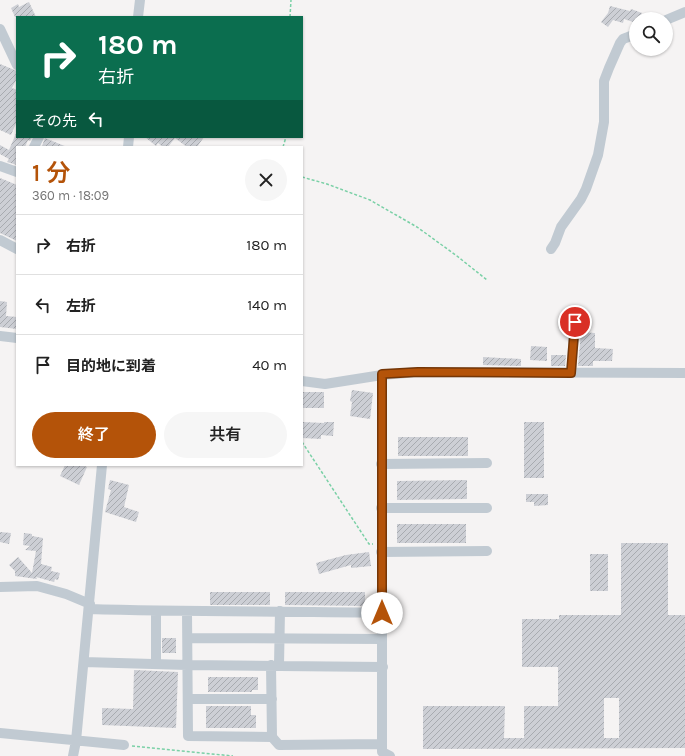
<!DOCTYPE html>
<html lang="ja">
<meta charset="utf-8">
<style>
:root{--surface:#fff;--page:#f6f6f6;--text:#222;--muted:#767676;--line:#e0e0e0;--accent:#b45309}
body{margin:0;font-family:Karla,"Noto Sans JP",sans-serif;background:var(--page);color:var(--text);height:100vh;display:flex;flex-direction:column;font-size:15px;white-space:nowrap}
*{box-sizing:border-box;margin:0}
p{font-size:13px;color:var(--muted)}
.icon{flex:none;width:22px;height:22px;fill:none;stroke:currentColor;stroke-width:2;stroke-linecap:round;stroke-linejoin:round}
.map{position:relative;flex:1;overflow:hidden}
.details{position:absolute;left:16px;top:146px;width:287px;height:320px;display:flex;flex-direction:column;background:var(--surface);border-radius:0px;box-shadow:0 1px 3px #0004}
.details>*{flex:none}
.banner{position:absolute;left:16px;top:16px;width:287px;height:122px;border-radius:0px;box-shadow:0 1px 3px #0004;background:#0b6e4f;color:#fff;overflow:hidden}
.tools{position:absolute;left:629px;top:12px;display:grid;gap:8px}
.tools a{display:grid;place-items:center;width:44px;height:44px;border-radius:50%;background:var(--surface);box-shadow:0 1px 3px #0004;font-size:20px}
.pin{position:absolute;display:grid;place-items:center;width:34px;height:34px;color:#fff;margin:-17px;border:2px solid #fff;border-radius:50%;box-shadow:0 1px 4px #0007}
.me{position:absolute;width:44px;margin:-22px;rotate:0deg;stroke-linejoin:round;filter:drop-shadow(0 0 3px #0008)}
.turn{display:flex;align-items:center;gap:14px;height:84px;padding:0 16px;font-size:18px}
.turn .icon{width:52px;height:52px;stroke-width:2.5}
.turn b{display:block;font-size:28px;line-height:34px}
.then{display:flex;align-items:center;height:38px;padding:0 16px;background:#0003;gap:8px;font-size:15px}
.round{display:grid;place-items:center;flex:none;width:42px;height:42px;border-radius:21px;background:var(--page)}
.summary{display:flex;align-items:center;justify-content:space-between;height:68px;padding:0 16px}
h1{font-size:24px;font-weight:600;line-height:30px;color:var(--accent)}
.cta{display:flex;gap:8px;margin-top:auto;padding:8px 16px}
.cta a{flex:1;height:46px;border-radius:24px;background:var(--accent);color:#fff;font-size:16px;font-weight:600;line-height:46px;text-align:center}
.cta a+a{background:var(--page);color:var(--text)}
ul{padding:0;list-style:none}
li{display:flex;align-items:center;gap:12px;height:60px;padding:0 16px;border-top:1px solid var(--line)}
li div{flex:1}
li b{display:block;font-size:15px}
li em{font-style:normal}
.map>svg:first-child{display:block}
.building{fill:url(#building-hatch);fill-rule:evenodd}
.lines{fill:none;stroke-linecap:round;stroke-linejoin:round}
.path{stroke:#7ad0a6;stroke-width:1.5;stroke-dasharray:3 2;stroke-linecap:butt}
.minor{stroke:#c1cad2;stroke-width:10}
.route-casing{stroke:#753606;stroke-width:10}
.route{stroke:#b45309;stroke-width:7}
</style>
<div class="map">
<svg width="685" height="756" viewBox="0 0 685 756">
<defs>
<pattern id="building-hatch" width="6" height="6" patternUnits="userSpaceOnUse"><rect width="6" height="6" fill="#cdcfd5"/><path d="M-1 1l2-2M0 6l6-6M5 7l2-2" fill="none" stroke="#a8abb0"/></pattern>
</defs>
<rect width="100%" height="100%" fill="#f5f3f3"/>
<!-- building -->
<path class="building" d="M 29,2 L 36,17 L 15,17 L 11,8 L 18,4 L 19,7 Z
M 610,6 L 630,11 L 631,9 L 642,13 L 639,19 L 636,19 L 636,23 L 624,19 L 623,23 L 613,20 L 608,27 L 601,22 L 608,13 Z
M 0,64 L 17,71 L 17,78 L 12,88 L 17,90 L 17,121 L 11,135 L 0,130 Z
M 17,131 L 17,137 L 32,137 L 30,141 L 28,140 L 25,147 L 17,147 L 17,165 L 7,162 L 9,159 L 0,154 L 0,145 L 9,150 Z
M 145,137 L 204,137 L 197,147 L 187,147 L 175,138 L 168,147 L 163,147 L 158,143 L 156,146 Z
M 45,138 L 67,147 L 43,147 L 42,146 Z
M 0,178 L 17,185 L 17,241 L 0,233 Z
M 0,301 L 7,302 L 6,316 L 17,317 L 17,329 L 0,327 Z
M 581,332 L 595,333 L 595,348 L 613,349 L 612,361 L 593,361 L 593,366 L 578,366 Z
M 531,346 L 547,347 L 547,361 L 530,360 Z
M 551,355 L 566,355 L 565,366 L 551,366 Z
M 483,357 L 521,359 L 521,366 L 483,365 Z
M 352,390 L 373,393 L 370,419 L 350,416 L 352,402 L 350,401 Z
M 302,392 L 324,392 L 324,408 L 302,408 Z
M 303,422 L 324,423 L 324,422 L 334,422 L 333,436 L 321,435 L 321,439 L 302,438 Z
M 524,422 L 544,422 L 544,478 L 524,478 Z
M 398,437 L 468,437 L 468,456 L 398,456 Z
M 65,465 L 82,465 L 87,467 L 79,485 L 60,476 Z
M 110,480 L 129,485 L 124,507 L 139,512 L 136,522 L 105,512 L 111,490 L 108,489 Z
M 467,480 L 467,499 L 397,500 L 397,481 Z
M 526,494 L 548,494 L 548,505 L 534,506 L 534,502 L 526,502 Z
M 397,524 L 466,524 L 466,543 L 397,543 Z
M 0,532 L 11,533 L 9,544 L 0,542 Z
M 24,533 L 32,534 L 32,536 L 43,538 L 41,564 L 52,567 L 51,571 L 60,573 L 58,580 L 55,579 L 54,582 L 36,577 L 37,579 L 15,576 L 15,571 L 9,565 L 18,557 L 32,573 L 36,551 L 25,550 L 30,546 L 23,545 Z
M 621,543 L 668,543 L 668,615 L 685,615 L 685,748 L 423,749 L 423,706 L 505,706 L 504,738 L 524,738 L 524,706 L 558,706 L 558,667 L 522,667 L 522,619 L 559,619 L 559,615 L 621,615 ZM 604,698 L 619,698 L 619,738 L 604,738 Z
M 369,552 L 371,566 L 351,568 L 351,565 L 319,574 L 316,563 L 346,555 Z
M 590,554 L 608,554 L 608,591 L 590,591 Z
M 210,592 L 270,592 L 270,605 L 210,605 Z
M 285,592 L 365,592 L 365,606 L 285,605 Z
M 162,638 L 176,638 L 176,653 L 162,653 Z
M 134,670 L 178,672 L 176,728 L 102,725 L 102,708 L 133,709 Z
M 208,677 L 258,677 L 258,690 L 252,690 L 252,692 L 208,692 Z
M 206,706 L 251,706 L 251,715 L 256,715 L 256,728 L 206,728 Z"/>
<g class="lines">
<!-- path -->
<path class="path" d="M 290,17 L 291,0
M 283,147 L 286,137
M 302,177 L 327,184 L 370,200 L 417,227 L 457,256 L 487,280
M 302,442 L 369,544 L 373,544
M 132,746 L 233,756"/>
<!-- minor -->
<path class="minor" d="M 138,17 L 140,0
M 666,20 L 685,12
M 0,29 L 17,65
M 34,147 L 39,137
M 128,147 L 129,137
M 0,166 L 17,172
M 0,240 L 17,249
M 551,249 L 555,243 L 561,227 L 581,199 L 586,189 L 598,155 L 604,122 L 604,81 L 609,68 L 620,43 L 623,39 L 636,34
M 0,336 L 17,338
M 571,373 L 575,322
M 382,375 L 382,752 L 390,756
M 302,381 L 325,384 L 382,375 L 418,372 L 685,373
M 381,464 L 487,463
M 381,508 L 487,508
M 381,552 L 487,551
M 0,587 L 37,586 L 66,594 L 90,604
M 89,609 C 187,612 284,611 382,613
M 187,612 L 188,736 L 272,737 L 279,745 L 382,744
M 188,638 L 382,639
M 84,662 L 187,665 L 383,667
M 156,664 L 156,611
M 271,665 L 272,737
M 279,665 L 280,611
M 188,699 L 272,699
M 0,733 L 124,745
M 73,756 L 76,741 L 102,465"/>
</g>
<g class="lines">
<!-- route casing -->
<g class="route-casing">
<path id="route" d="M 382,613 L 382,374 L 418,372 L 571,373 L 575,322"/>
</g>
<!-- route -->
<use href="#route" class="route"/>
</g>
</svg>
<div class="tools">
<a><svg class="icon" aria-label="search" viewBox="0 0 24 24"><circle cx="10" cy="10" r="6"/><path d="M15 15l6 6"/></svg></a>
</div>
<div class="pin" style="left:575px;top:322px;background:#d93025"><svg class="icon" aria-label="arrive" viewBox="0 0 24 24"><path d="M6 21V4h12l-3 4 3 4H6"/></svg></div>
<svg class="me" style="left:382px;top:613px" viewBox="-20 -20 40 40"><circle r="19" fill="#fff"/><path d="M0-13L10 11 0 6-10 11z" fill="#b45309"/></svg>
<div class="banner">
<div class="turn"><svg class="icon" aria-label="right" viewBox="0 0 24 24"><path d="M7 20v-9h11M14 6l5 5-5 5"/></svg><div><b>180 m</b>右折</div></div>
<div class="then">その先<svg class="icon" aria-label="left" viewBox="0 0 24 24"><path d="M17 20v-9H6M10 6l-5 5 5 5"/></svg></div>
</div>
<section class="details">
<div class="summary"><div><h1>1 分</h1><p>360 m · 18:09</p></div><a class="round"><svg class="icon" aria-label="close" viewBox="0 0 24 24"><path d="M6 6l12 12M18 6L6 18"/></svg></a></div>
<ul>
<li><svg class="icon" aria-label="right" viewBox="0 0 24 24"><path d="M7 20v-9h11M14 6l5 5-5 5"/></svg><div><b>右折</b></div><em>180 m</em></li>
<li><svg class="icon" aria-label="left" viewBox="0 0 24 24"><path d="M17 20v-9H6M10 6l-5 5 5 5"/></svg><div><b>左折</b></div><em>140 m</em></li>
<li><svg class="icon" aria-label="arrive" viewBox="0 0 24 24"><path d="M6 21V4h12l-3 4 3 4H6"/></svg><div><b>目的地に到着</b></div><em>40 m</em></li>
</ul>
<div class="cta"><a>終了</a><a>共有</a></div>
</section>
</div>
